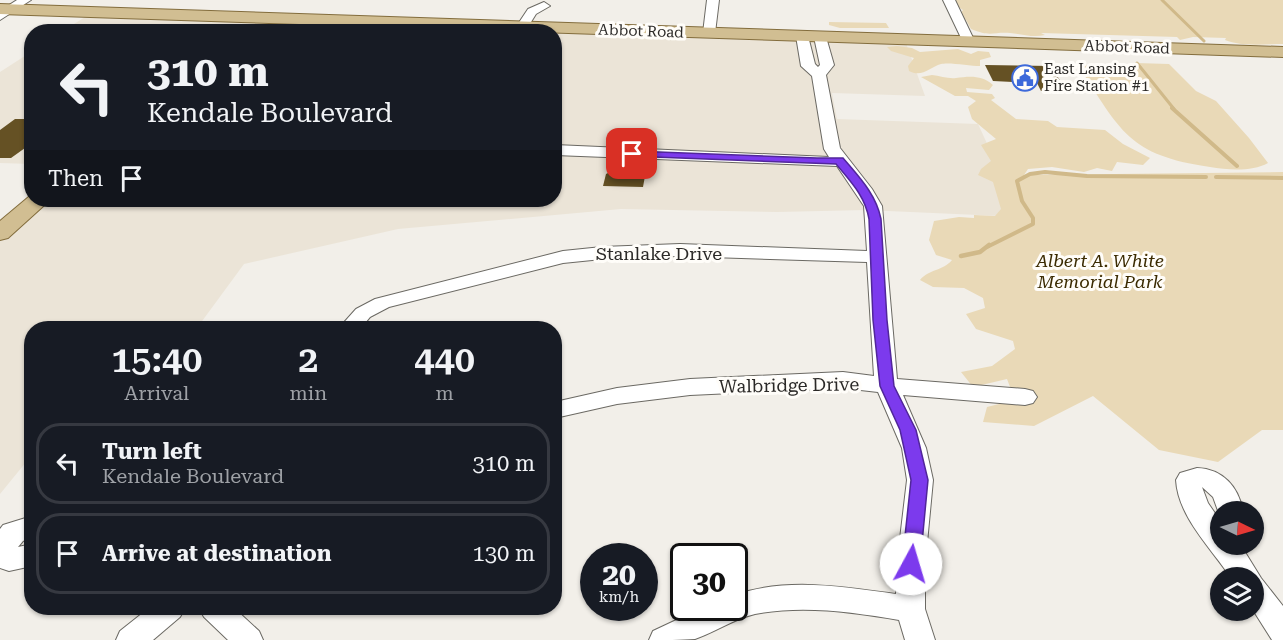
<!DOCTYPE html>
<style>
:root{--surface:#171b24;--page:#20242c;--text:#f1f3f6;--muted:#9ea1a6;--line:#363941}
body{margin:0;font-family:"Roboto Serif",serif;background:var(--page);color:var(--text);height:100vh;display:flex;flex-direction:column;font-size:22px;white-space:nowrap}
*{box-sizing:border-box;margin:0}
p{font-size:20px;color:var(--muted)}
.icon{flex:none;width:33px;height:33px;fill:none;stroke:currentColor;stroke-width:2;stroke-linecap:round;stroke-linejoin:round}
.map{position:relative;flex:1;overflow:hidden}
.drawer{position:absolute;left:24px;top:321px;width:538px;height:294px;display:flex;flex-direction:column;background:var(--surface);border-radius:24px;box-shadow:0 2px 4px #0004}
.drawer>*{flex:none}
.guide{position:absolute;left:24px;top:24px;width:538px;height:183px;border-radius:24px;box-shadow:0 2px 4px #0004;background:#171b24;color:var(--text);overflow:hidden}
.needle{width:39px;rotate:95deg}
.fabs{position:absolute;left:1210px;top:501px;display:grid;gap:12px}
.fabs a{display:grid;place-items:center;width:54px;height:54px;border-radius:50%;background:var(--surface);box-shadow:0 2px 4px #0004;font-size:30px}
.speed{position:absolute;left:580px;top:543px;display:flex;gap:12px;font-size:30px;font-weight:700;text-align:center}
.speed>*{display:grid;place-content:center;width:78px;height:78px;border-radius:50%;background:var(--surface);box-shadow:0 2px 4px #0004;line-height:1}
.speed small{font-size:15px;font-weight:400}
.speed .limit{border:3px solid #111;border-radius:9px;background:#fff;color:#111}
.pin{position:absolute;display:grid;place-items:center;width:51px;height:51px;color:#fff;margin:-26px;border-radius:12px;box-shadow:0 3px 9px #0006}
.me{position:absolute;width:66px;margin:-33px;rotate:6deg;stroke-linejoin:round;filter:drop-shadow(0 0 4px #0008)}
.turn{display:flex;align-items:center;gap:21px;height:126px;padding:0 24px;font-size:27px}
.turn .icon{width:78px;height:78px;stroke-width:2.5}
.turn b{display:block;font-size:42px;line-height:51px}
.then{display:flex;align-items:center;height:57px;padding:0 24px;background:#0003;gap:12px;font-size:22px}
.eta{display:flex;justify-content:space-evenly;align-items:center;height:102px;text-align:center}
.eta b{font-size:36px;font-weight:600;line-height:42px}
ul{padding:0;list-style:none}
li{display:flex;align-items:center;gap:18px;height:81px;margin:0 12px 9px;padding:0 12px;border:3px solid var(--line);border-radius:24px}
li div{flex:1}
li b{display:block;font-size:22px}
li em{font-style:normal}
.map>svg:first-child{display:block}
.built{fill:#ebe4d7}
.green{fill:#e9d9b7}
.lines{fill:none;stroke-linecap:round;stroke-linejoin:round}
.stream-far2{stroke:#d0b989;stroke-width:3}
.stream-far1{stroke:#d0b989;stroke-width:4}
.stream{stroke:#d0b989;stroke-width:4.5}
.building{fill:#655124}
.minor-casing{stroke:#6b6963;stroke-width:2}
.major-casing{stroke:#836d3d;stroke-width:2}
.minor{fill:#fff;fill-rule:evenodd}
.major{fill:#d1be92;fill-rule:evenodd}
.route{fill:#7c3aed;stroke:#51269a;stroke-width:1.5}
.labels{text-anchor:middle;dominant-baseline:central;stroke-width:6;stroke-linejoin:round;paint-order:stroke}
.far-street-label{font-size:15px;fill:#2b2927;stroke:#fffdf9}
.far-poi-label{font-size:15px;fill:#2b2927;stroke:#fffdf9;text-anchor:start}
.street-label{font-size:18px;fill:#2b2927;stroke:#fffdf9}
.park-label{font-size:18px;font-style:italic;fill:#3b2b02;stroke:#fffdf9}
</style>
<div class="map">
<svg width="1283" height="640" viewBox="0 0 1283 640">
<rect width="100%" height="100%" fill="#f2efe9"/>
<!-- built -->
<path class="built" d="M 85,17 L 455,28 L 906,43 L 925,96 L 832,93 L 837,119 L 978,124 L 1021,217 L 865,210 L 777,212 L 621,209 L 398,229 L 244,264 L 197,328 L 32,328 L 31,456 L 0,494 L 0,227 L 32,200 L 555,200 L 555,32 L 63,31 Z
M 31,52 L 31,164 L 0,163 L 0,72 Z"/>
<!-- green -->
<path class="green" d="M 955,0 L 1283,0 L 1283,44 C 1265,44 1242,47 1225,40 L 1226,38 L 1193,37 L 1180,40 L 1177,37 L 1041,33 L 1045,35 C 1033,38 1022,34 1010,33 C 992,32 990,37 971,29 L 966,20 L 961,18 L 960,14 L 963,10 L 955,5 Z
M 829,22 L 886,23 L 889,28 L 840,28 L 829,25 Z
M 897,46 L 912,48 L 920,52 L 958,49 L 971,54 L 978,51 L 989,52 L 991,57 L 980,60 L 980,66 C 970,66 949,62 941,64 C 930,67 922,78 909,71 L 908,66 L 914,58 L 891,51 L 887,47 Z
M 1136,63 L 1169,64 L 1196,91 L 1216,101 L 1249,138 L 1268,163 C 1252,172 1228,170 1210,167 C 1128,155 1121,131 1079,67 L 1085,65 L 1127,67 Z
M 932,75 C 940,76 949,79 956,78 C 970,76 982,75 993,85 L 989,90 L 966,88 L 967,92 L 992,94 L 995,98 L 991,100 L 1016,119 L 1048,121 L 1057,127 L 1105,130 L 1123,144 L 1150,158 L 1143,165 L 1117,162 L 1112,171 L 1097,168 L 1084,172 L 1052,167 L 1028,169 L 1024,175 L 1283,172 L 1283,430 L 1262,430 L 1218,462 L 1159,450 L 1093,396 L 1034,426 L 983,422 L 987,407 L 1015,400 L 1007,379 L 973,387 L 961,372 L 992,366 L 1015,349 L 1013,341 L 976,329 L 966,314 L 985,308 L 983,298 L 964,288 L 933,287 L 920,280 C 929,269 943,271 952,260 L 936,255 L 929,240 L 934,221 L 959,217 L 974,218 L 974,215 L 995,216 L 1001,209 L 993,182 L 978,175 L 981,169 L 991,161 L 981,145 L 996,139 L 972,119 L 968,107 L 976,101 L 968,96 L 955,96 L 921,77 Z"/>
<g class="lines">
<!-- stream-far2 -->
<path class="stream-far2" d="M 1162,0 L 1204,41
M 1137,63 L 1174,109"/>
<!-- stream-far1 -->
<path class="stream-far1" d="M 1172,108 L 1237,166
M 1216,177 L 1283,178
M 987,247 L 1033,224 L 1033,218 L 1022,201 L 1017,181 L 1030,174 L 1045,172 L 1087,176 L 1206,177"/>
<!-- stream -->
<path class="stream" d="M 961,256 L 980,252 L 989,245"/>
</g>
<!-- building -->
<path class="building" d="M 985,65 L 1051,66 L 1067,92 L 1041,91 L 1037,83 L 993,81 Z
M 15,119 L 32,119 L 32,143 L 11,158 L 0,158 L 0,130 Z
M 610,172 L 641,173 L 641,176 L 645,176 L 643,187 L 603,186 L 606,174 Z"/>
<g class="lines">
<!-- minor casing -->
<g class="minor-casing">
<path id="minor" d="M 17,0 L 31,0 L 0,20 L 0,11 Z
M 707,0 L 719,0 L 715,33 L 709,37 L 703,33 Z
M 943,0 L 955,0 L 975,42 L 974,45 L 964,45 L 963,42 Z
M 544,2 L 550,6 L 536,14 L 526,30 L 518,30 L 516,27 L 528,9 Z
M 802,32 L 808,36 L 815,64 L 818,67 L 820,65 L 814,37 L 820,33 L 826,37 L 834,65 L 826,75 L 840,148 L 872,189 L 882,206 L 897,379 L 1025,389 L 1033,391 L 1037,397 L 1033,403 L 1025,405 L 903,395 L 926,448 L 933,480 L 925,564 L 925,609 L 935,640 L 905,640 L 899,620 C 851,612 803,605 755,614 C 733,619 716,632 695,639 C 682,640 663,640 649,640 L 653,631 L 702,608 L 735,608 L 735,595 C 787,577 843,587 896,594 L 897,564 L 907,480 L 902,448 L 878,392 L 843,388 L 690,395 L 617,404 L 555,418 L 555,402 L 617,388 L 690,379 L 843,372 L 874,376 L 867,262 L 680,256 L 602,259 L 563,263 L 389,307 L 370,317 L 361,328 L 339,328 L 356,309 L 375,299 L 563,251 L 602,247 L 680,244 L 867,251 L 864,206 L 837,166 L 555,155 L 555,145 L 829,157 L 824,149 L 812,76 L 801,66 L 796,36 Z
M 1197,468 C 1223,469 1239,487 1243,512 L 1221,512 L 1221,519 L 1213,497 L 1202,487 L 1208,503 L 1221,522 L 1221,544 L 1240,544 L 1261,578 L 1283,606 L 1283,640 L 1272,640 L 1253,610 L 1254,578 L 1231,578 C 1212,549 1178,517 1176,480 L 1180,473 Z
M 32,516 L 32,537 L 23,541 L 18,547 L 32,544 L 32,566 L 9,571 L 0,568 L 0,529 L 3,525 Z
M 149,608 L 185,608 L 180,617 L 153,640 L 116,640 L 120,631 Z
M 199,608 L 234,608 L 259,631 L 263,640 L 228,640 L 204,617 Z"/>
</g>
<!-- major casing -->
<g class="major-casing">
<path id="major" d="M 0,4 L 1283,47 L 1283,57 L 0,14 Z
M 31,195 L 32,200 L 50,200 L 8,238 L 0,240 L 0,221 Z"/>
</g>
<!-- minor -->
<use href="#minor" class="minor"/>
<!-- major -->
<use href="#major" class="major"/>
</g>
<!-- route -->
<path class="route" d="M 632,151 L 817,158 L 843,158 C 859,177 876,194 881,219 L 887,320 L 894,386 L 916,430 L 928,480 L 920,564 L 917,569 L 911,571 L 905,569 L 902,564 L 911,480 L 900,430 L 880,386 L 873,320 L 869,219 C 865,196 851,182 836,164 L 628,156 L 627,154 Z"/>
<!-- icons -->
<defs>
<g id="civic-ring" transform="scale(1.35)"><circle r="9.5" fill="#fffdf9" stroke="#3d69da" stroke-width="1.5"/><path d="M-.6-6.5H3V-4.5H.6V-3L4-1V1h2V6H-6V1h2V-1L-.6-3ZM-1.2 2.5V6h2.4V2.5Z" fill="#3d69da"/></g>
</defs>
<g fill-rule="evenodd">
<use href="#civic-ring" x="1025" y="78"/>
</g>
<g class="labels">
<!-- far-street labels -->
<g class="far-street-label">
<text transform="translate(641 31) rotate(2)">Abbot Road</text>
<text transform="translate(1127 47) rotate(2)">Abbot Road</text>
</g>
<!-- far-poi labels -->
<g class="far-poi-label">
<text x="1044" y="69">East Lansing<tspan x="1044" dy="17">Fire Station #1</tspan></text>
</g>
<!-- street labels -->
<g class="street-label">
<text x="659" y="253">Stanlake Drive</text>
<text transform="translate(789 385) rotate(-1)">Walbridge Drive</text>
</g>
<!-- park labels -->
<g class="park-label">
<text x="1100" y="260">Albert A. White<tspan x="1100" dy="21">Memorial Park</tspan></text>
</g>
</g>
</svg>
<div class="fabs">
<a><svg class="needle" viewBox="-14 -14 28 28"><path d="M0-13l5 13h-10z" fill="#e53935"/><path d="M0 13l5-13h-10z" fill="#9ea1a6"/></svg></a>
<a><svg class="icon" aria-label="layers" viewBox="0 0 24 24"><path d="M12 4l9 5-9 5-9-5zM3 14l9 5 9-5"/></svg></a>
</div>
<div class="speed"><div>20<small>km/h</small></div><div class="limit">30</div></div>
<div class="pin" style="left:632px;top:154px;background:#d93025"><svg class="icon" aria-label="arrive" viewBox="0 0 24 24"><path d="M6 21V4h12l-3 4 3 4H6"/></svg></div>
<svg class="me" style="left:911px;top:564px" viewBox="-20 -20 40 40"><circle r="19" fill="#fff"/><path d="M0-13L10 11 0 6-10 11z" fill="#7c3aed"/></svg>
<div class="guide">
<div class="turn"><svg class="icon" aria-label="left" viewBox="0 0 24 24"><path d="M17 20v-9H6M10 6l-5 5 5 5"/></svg><div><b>310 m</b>Kendale Boulevard</div></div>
<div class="then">Then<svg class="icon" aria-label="arrive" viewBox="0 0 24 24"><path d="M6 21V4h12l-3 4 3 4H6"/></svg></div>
</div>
<section class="drawer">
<div class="eta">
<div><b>15:40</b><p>Arrival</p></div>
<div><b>2</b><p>min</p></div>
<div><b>440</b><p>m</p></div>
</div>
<ul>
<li><svg class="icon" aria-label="left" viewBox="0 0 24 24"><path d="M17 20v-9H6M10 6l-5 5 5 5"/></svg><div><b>Turn left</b><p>Kendale Boulevard</p></div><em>310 m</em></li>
<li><svg class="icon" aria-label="arrive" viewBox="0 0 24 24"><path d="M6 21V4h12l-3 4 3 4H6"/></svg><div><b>Arrive at destination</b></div><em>130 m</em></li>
</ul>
</section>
</div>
